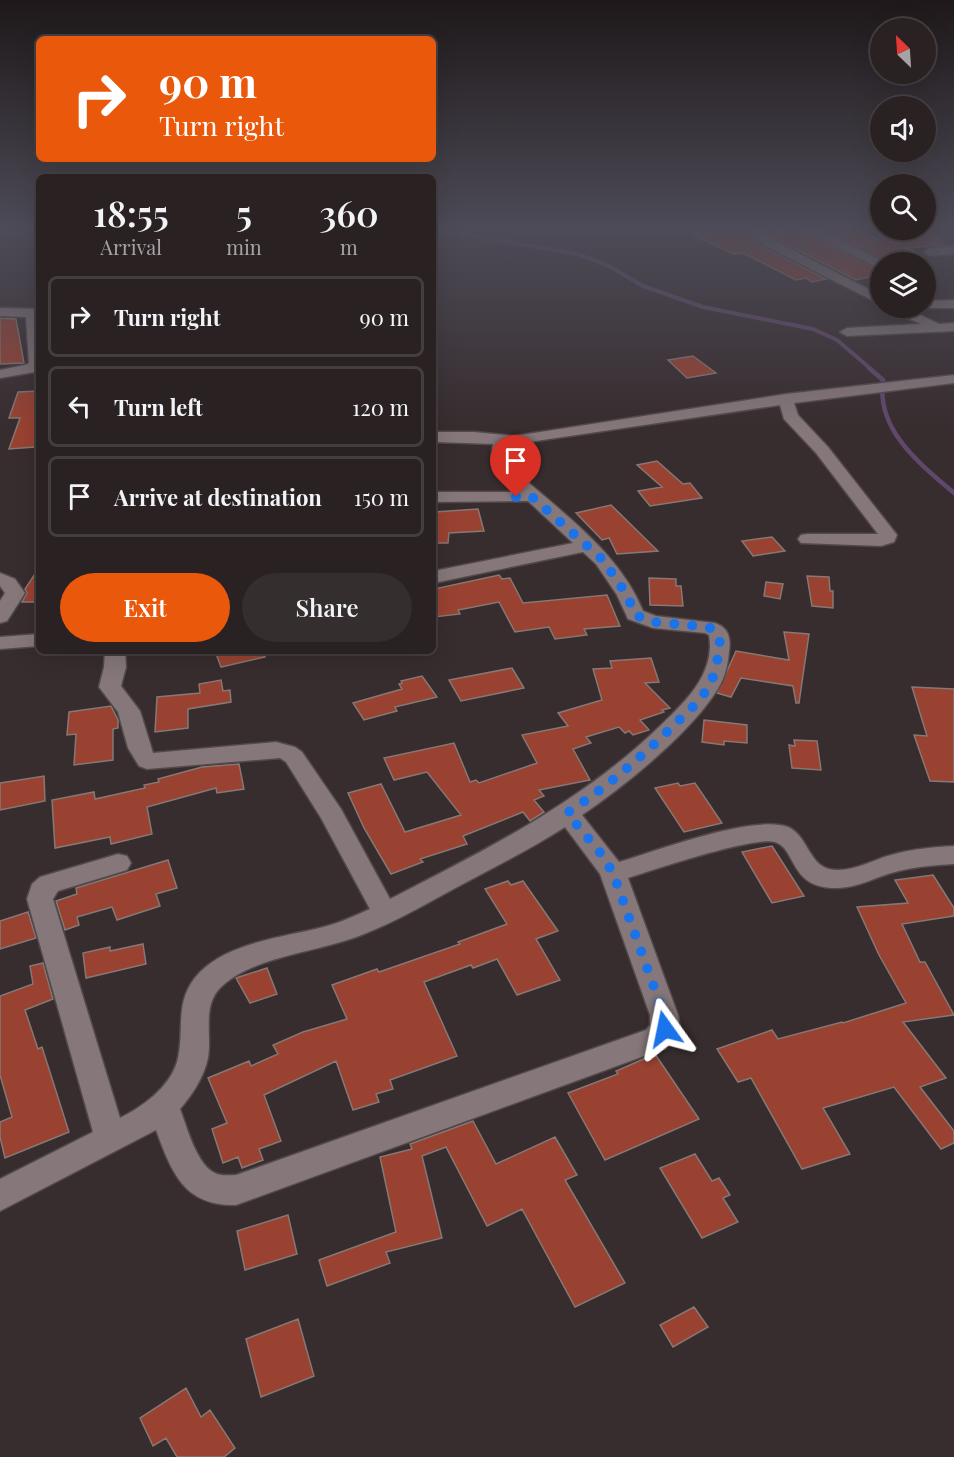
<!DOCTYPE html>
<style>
:root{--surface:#292122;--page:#352e2f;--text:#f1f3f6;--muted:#a5a3a5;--line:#453e40;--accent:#ea580c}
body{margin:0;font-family:"Playfair Display",serif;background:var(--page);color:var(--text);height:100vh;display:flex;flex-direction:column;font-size:22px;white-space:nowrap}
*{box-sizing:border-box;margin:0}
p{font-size:20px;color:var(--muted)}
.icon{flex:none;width:33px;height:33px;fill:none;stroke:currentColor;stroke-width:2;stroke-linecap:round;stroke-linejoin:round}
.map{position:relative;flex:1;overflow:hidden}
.drawer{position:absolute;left:36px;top:174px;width:400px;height:480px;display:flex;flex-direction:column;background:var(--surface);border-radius:9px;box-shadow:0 6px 24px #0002,0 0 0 2px var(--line)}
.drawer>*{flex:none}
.guide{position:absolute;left:36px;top:36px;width:400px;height:126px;border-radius:9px;box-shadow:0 6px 24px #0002,0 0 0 2px var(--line);background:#ea580c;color:#fff;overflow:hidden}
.needle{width:39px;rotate:335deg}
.tools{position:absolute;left:870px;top:18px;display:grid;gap:12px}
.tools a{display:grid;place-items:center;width:66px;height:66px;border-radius:50%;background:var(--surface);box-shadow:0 6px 24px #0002,0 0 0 2px var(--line);font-size:30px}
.pin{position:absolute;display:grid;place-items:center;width:51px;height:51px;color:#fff;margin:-62px -26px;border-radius:50% 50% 50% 0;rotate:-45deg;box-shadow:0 0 6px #0007}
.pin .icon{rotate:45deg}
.me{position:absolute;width:66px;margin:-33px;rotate:348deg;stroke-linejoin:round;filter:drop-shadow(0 0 4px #0008)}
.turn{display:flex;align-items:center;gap:21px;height:126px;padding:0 24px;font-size:27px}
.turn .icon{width:78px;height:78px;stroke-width:2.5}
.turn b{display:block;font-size:42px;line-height:51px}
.eta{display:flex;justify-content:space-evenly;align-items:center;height:102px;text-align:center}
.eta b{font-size:36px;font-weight:600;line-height:42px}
.primary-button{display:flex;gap:12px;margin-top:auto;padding:12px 24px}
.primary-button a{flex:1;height:69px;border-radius:36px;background:var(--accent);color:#fff;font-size:24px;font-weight:600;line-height:69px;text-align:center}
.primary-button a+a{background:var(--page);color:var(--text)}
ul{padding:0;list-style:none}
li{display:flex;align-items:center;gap:18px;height:81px;margin:0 12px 9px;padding:0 12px;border:3px solid var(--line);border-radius:9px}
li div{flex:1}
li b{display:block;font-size:22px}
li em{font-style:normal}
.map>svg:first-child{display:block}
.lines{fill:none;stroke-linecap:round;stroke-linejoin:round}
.stream-far1{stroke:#60486c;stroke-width:4}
.stream{stroke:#60486c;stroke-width:4.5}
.building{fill:#994231;stroke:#857875;stroke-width:1.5}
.minor-casing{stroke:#52494b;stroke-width:3}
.minor{fill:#85777a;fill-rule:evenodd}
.route{stroke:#1a73e8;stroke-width:10;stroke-dasharray:0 18}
</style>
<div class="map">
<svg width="954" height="1457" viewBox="0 0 954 1457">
<rect width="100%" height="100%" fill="#372c2e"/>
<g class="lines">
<!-- stream-far1 -->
<path class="stream-far1" d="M 434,229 L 578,254 L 609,266 L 643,286 L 703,307 L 813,329 L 837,340 L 871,369"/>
<!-- stream -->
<path class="stream" d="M 869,368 L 883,380 C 876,430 919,463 954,493"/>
</g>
<!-- building -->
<path class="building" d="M 790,226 L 880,270 L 880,275 L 856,280 L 774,238 L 770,233 L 786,230 Z
M 816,226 L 850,226 L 879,240 L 878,230 L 931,230 L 945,245 L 907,248 L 922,256 L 905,258 L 913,262 L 887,262 Z
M 748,229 L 751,229 L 755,240 L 764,248 L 826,279 L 812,282 L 806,278 L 796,280 L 743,253 L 733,254 L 690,233 Z
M 0,318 L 16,319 L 24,363 L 0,364 Z
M 693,356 L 716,373 L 687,378 L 668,360 Z
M 39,391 L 39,435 L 35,447 L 9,449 L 20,418 L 9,418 L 18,392 Z
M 657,461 L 683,484 L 690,483 L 702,498 L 650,506 L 638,491 L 662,487 L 637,465 Z
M 611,505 L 658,551 L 617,554 L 609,538 L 602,540 L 576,513 Z
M 478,509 L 484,531 L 449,533 L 448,543 L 434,543 L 434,512 Z
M 772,537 L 785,551 L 753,556 L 742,541 Z
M 39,568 L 39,602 L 22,602 L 27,593 L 25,589 Z
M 499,575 L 502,579 L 510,578 L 523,603 L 607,595 L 620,626 L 584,629 L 587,635 L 555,639 L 549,627 L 515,632 L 499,602 L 458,610 L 460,614 L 434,617 L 434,589 Z
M 807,576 L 829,577 L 830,591 L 833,591 L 833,608 L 812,606 Z
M 649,578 L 676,579 L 676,586 L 681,586 L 683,606 L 650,605 Z
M 766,582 L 783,584 L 780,599 L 764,596 Z
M 784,632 L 809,634 L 799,703 L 796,703 L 793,686 L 741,678 L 731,697 L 717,693 L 736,651 L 789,660 Z
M 215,651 L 264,651 L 265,657 L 221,667 Z
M 651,658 L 659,682 L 645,683 L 670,708 L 662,710 L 664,712 L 640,720 L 649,730 L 633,735 L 629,731 L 625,733 L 619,727 L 586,737 L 591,743 L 573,749 L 590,780 L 539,790 L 544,796 L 534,800 L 544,812 L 530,821 L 523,812 L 463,836 L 467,844 L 420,859 L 423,862 L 391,874 L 364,828 L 348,793 L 381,784 L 405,832 L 461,815 L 427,772 L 394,780 L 384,758 L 454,743 L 470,782 L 476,780 L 479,783 L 537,763 L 522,735 L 568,726 L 558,713 L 602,700 L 593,669 L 612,668 L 610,661 Z
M 512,668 L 524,688 L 461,701 L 449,680 Z
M 422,676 L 437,697 L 395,707 L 397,711 L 364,720 L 353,703 L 402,689 L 399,684 L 402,683 L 401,681 Z
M 221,680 L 223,691 L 230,690 L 231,702 L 188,709 L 188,728 L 155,732 L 157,697 L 200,693 L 199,684 Z
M 912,687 L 954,689 L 954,782 L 930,781 L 914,735 L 927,736 Z
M 111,706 L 118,720 L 118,728 L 113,729 L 113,760 L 74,765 L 76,734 L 67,735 L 69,712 Z
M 704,720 L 747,725 L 747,743 L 724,741 L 724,745 L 702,742 Z
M 794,740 L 817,741 L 821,770 L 792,768 L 789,745 L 795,746 Z
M 239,764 L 244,789 L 217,793 L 216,788 L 147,807 L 152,834 L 111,844 L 110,837 L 55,848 L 52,800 L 94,792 L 95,799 L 145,788 L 144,785 L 159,782 L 158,779 L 202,767 Z
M 44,776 L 45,801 L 0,810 L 0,783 Z
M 678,783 L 680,786 L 695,783 L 722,823 L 684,832 L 655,788 Z
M 772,846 L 804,896 L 772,903 L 742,852 Z
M 168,860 L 177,888 L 156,894 L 160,906 L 117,920 L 112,907 L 77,917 L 79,925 L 65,930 L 56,901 L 77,894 L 76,888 Z
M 933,875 L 954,908 L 954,916 L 902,924 L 920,962 L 925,962 L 954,1015 L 903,1022 L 946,1078 L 920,1087 L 954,1131 L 954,1143 L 941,1149 L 894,1087 L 823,1108 L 850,1154 L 802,1169 L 751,1078 L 738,1082 L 717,1049 L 772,1030 L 778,1039 L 842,1022 L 843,1023 L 906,1003 L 879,955 L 857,907 L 908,903 L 895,880 Z
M 508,881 L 511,885 L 523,881 L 558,931 L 536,939 L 560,980 L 517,995 L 497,959 L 473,968 L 471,965 L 424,982 L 457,1056 L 390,1080 L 393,1089 L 376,1094 L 379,1102 L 353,1110 L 336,1061 L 264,1095 L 281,1141 L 259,1149 L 263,1160 L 242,1168 L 238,1157 L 223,1163 L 212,1129 L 227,1123 L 208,1078 L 249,1061 L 251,1066 L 278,1054 L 273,1045 L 303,1032 L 347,1019 L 332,985 L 377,969 L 379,972 L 460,944 L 458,942 L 507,924 L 485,889 Z
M 28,912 L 36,938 L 0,949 L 0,921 Z
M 143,944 L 146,964 L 86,978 L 83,953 L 110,947 L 110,951 Z
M 43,963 L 53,999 L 25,1010 L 38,1049 L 42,1047 L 69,1132 L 5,1158 L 0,1137 L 0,1122 L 12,1117 L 0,1075 L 0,996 L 33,984 L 30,966 Z
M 267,968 L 277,994 L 250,1003 L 236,978 Z
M 655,1054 L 699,1119 L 605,1160 L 568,1093 L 618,1074 L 616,1071 Z
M 473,1121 L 496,1164 L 555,1137 L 577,1175 L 565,1180 L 625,1283 L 575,1307 L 522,1209 L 487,1226 L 446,1147 L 422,1156 L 442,1238 L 386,1252 L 390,1263 L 327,1286 L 319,1260 L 396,1232 L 380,1157 L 412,1149 L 410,1144 Z
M 695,1154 L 712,1181 L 719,1178 L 730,1195 L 723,1198 L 738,1222 L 702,1238 L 660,1168 Z
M 288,1215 L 297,1254 L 245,1270 L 237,1231 Z
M 694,1307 L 708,1327 L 673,1347 L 660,1325 Z
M 298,1319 L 314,1376 L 261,1397 L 246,1339 Z
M 186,1388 L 201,1417 L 210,1410 L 235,1448 L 224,1457 L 177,1457 L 166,1438 L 153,1446 L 140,1418 Z"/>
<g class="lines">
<!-- minor casing -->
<g class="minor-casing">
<path id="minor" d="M 526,226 L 540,226 L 530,231 L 526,230 Z
M 681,226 L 750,226 L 744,229 L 685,231 L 681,230 Z
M 752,226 L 788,226 L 786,228 L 766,232 L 773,240 L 880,295 L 880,304 L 765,246 L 757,238 Z
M 796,226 L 811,226 L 885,262 L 880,262 L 880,268 L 876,267 Z
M 954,246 L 954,254 L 930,256 L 924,252 L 930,248 Z
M 954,300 L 954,308 L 921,308 L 926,308 L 926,301 Z
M 0,308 L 39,309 L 39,369 L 35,372 L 0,378 L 0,370 L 25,365 L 29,363 L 26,317 L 0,316 Z
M 890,308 L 906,308 L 939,324 L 954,323 L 954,331 L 847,336 L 840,332 L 847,328 L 921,324 L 891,311 Z
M 954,375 L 954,383 L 794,403 L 798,415 L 828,447 L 897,535 L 894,542 L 881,546 L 801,543 L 798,539 L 801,535 L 807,534 L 878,534 L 816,453 L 784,419 L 780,405 L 509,445 L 507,458 L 511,467 C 558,510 619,551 643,611 L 656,616 L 715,623 C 729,628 731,638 729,652 C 728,664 725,677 719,687 C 693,731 625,786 582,815 L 619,862 C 656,851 753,814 788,827 C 807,835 809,864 829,869 C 849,874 872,860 891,855 C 911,849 933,847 954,846 L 954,864 C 934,865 914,867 895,872 C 876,877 857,888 837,888 C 789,889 797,849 775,842 C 753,836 653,870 628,878 L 678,1015 L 680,1029 L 666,1048 L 236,1205 C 184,1206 172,1173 156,1130 L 0,1211 L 0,1179 L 93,1132 L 27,899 L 32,884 L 40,877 L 118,854 L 127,856 L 131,863 L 127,870 L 58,891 L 53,899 L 120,1118 C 142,1107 169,1088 177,1062 C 186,1029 172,1001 200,972 C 231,941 287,937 327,926 C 342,922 356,915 370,909 L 321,818 L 286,762 L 280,758 L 147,769 L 139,766 L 128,748 L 118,712 L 99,687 L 104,667 L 105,651 L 125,651 L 126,667 L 121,686 L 140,711 L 153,753 L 276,742 L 295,747 L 302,752 L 341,809 L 390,899 C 487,849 580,803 659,727 C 684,703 716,674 709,635 L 705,633 L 653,628 L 628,619 L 617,595 L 596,564 L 583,552 L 434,583 L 434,571 L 573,543 L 528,501 L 434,502 L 434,492 L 518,492 C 500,475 488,470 493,444 L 434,442 L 434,432 L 474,432 L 514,436 L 786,394 ZM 565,827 L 600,874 L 650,1015 L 650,1025 L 646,1030 L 236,1175 C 230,1175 222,1176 217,1174 C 197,1167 187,1127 180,1109 C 192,1095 204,1077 208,1058 C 212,1034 202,1007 220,988 C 251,956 322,952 364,934 C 398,921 429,902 461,885 C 496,866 531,849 565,827 Z
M 0,573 L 15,579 L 25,593 L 7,621 L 0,623 L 0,601 L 5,593 L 0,586 Z
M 39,634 L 39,646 L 0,649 L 0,637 Z"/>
</g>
<!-- minor -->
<use href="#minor" class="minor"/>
</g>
<!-- sky -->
<linearGradient id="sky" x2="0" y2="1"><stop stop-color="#1e1819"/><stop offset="0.53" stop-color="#4d4b57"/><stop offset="1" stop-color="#4d4b57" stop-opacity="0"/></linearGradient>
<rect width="954" height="430" fill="url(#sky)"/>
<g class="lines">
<!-- route -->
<path class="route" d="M 516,497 L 531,496 L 603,560 L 627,595 L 635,615 L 653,622 L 708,627 C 722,634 721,644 718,658 C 715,666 714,677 710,684 C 702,699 689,711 677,722 C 643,756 607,787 567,813 L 602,855 L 613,873 L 664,1015 L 665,1029"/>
</g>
</svg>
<div class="tools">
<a><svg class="needle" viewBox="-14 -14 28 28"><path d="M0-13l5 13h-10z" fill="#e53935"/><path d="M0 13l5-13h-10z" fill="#a5a3a5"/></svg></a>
<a><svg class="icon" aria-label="sound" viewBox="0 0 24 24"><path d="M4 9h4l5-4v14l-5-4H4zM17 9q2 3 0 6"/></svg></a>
<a><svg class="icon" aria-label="search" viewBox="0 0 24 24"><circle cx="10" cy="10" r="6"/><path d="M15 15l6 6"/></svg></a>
<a><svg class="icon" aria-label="layers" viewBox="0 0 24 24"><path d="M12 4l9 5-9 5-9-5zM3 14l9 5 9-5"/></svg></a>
</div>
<div class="pin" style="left:516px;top:497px;background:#d93025"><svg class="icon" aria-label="arrive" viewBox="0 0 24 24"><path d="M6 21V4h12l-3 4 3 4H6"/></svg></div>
<svg class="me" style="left:665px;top:1029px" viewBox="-20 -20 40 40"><path d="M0-17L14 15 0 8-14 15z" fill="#1a73e8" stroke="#fff" stroke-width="4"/></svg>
<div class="guide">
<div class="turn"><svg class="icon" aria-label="right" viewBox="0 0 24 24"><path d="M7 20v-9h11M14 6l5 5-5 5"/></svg><div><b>90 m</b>Turn right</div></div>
</div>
<section class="drawer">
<div class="eta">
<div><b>18:55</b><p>Arrival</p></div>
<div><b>5</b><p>min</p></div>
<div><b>360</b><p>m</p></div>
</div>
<ul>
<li><svg class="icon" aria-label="right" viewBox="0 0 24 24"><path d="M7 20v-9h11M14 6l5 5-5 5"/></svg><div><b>Turn right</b></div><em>90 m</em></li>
<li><svg class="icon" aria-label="left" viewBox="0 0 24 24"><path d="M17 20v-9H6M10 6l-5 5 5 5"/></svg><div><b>Turn left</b></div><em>120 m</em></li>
<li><svg class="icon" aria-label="arrive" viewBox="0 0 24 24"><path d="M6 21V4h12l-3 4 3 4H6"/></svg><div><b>Arrive at destination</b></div><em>150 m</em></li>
</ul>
<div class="primary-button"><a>Exit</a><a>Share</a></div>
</section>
</div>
